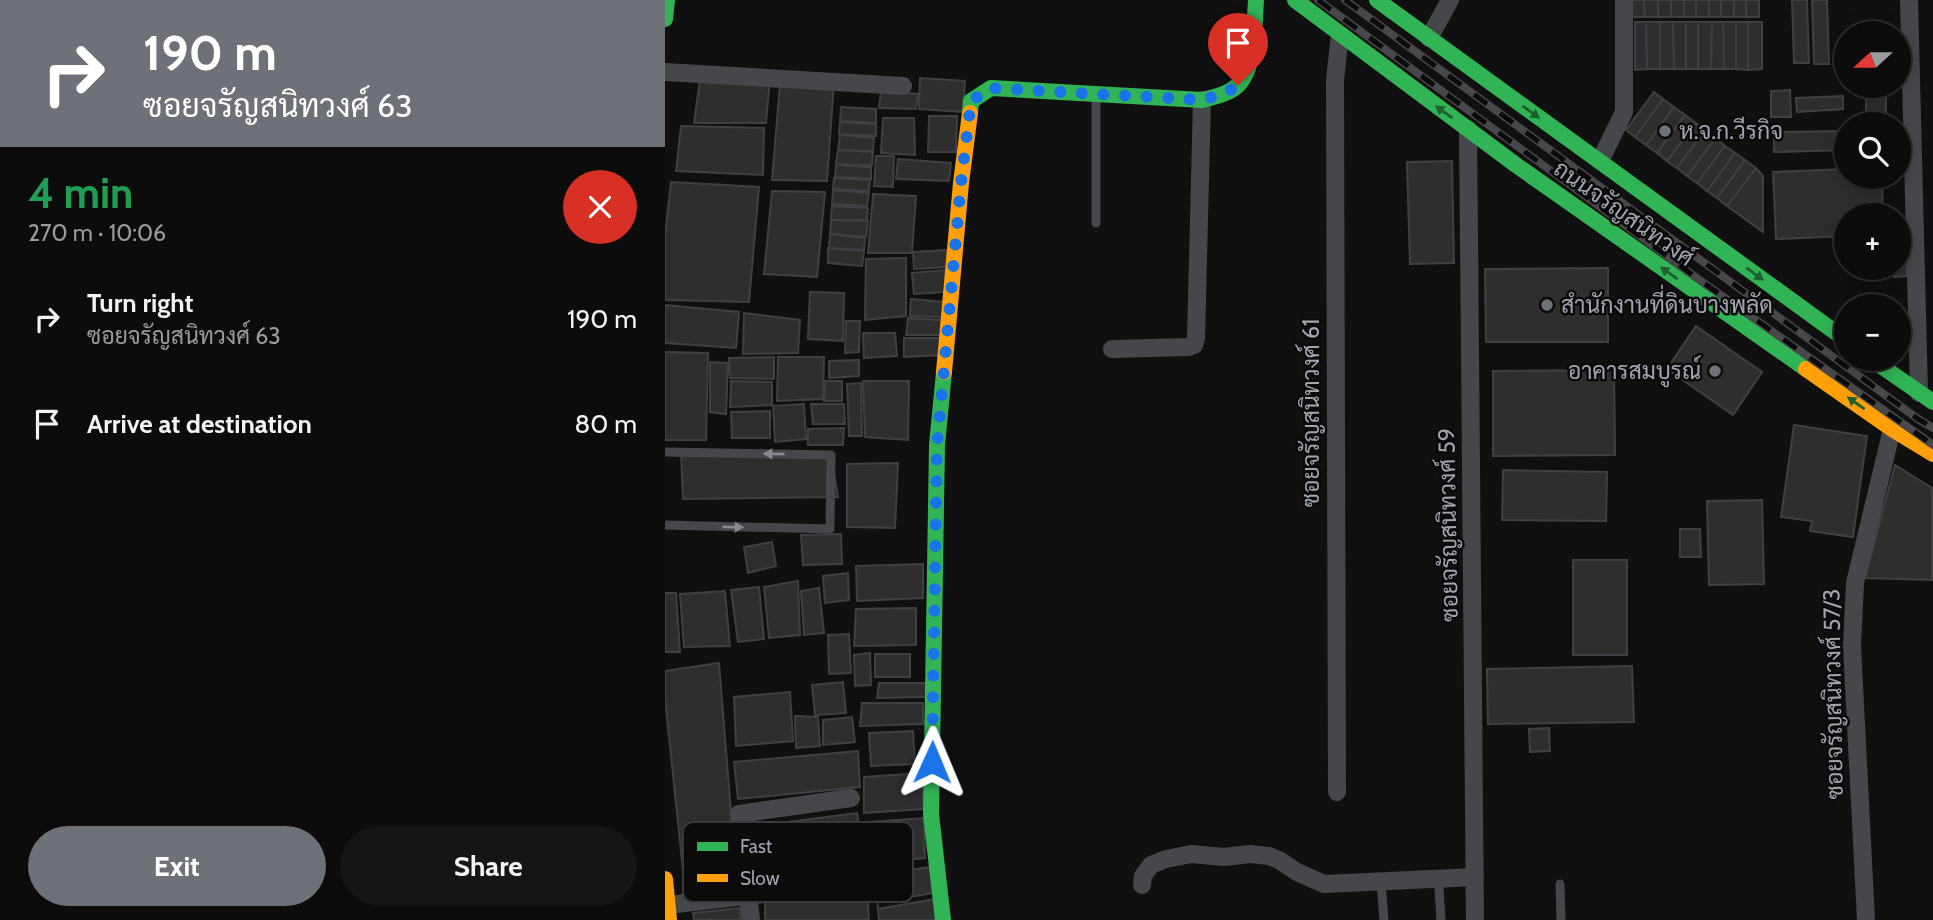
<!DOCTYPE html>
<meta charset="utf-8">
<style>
:root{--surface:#0c0c0d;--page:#151516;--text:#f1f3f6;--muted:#9a9b9d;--line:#2c2c2e;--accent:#6f7178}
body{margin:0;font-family:Cabin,Sarabun,sans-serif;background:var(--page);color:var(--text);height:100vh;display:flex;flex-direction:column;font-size:26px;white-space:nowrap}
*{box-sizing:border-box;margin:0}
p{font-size:23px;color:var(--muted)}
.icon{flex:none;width:38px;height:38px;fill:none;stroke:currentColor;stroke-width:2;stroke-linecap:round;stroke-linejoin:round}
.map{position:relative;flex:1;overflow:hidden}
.sheet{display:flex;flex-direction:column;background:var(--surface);width:665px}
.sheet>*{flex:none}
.guide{background:#6f7178;color:#fff;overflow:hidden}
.needle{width:46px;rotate:249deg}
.buttons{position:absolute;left:1169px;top:21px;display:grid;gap:14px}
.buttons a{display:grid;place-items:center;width:77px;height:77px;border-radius:50%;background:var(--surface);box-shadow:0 4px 18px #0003,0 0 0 2px var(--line);font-size:35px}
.pin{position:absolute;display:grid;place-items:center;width:60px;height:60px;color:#fff;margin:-72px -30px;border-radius:50% 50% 50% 0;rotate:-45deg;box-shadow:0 0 7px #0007}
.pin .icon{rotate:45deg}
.me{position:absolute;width:77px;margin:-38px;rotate:1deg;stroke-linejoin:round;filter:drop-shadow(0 0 5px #0008)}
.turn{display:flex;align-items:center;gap:24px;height:147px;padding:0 28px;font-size:32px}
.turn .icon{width:91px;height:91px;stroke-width:2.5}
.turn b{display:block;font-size:49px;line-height:60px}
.round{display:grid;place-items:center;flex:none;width:74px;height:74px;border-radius:37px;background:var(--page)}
.summary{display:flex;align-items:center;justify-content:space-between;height:119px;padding:0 28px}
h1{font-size:42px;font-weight:800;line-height:52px;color:#1e9e55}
.primary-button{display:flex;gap:14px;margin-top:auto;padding:14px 28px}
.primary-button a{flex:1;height:80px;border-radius:42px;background:var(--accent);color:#fff;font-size:28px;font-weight:800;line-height:80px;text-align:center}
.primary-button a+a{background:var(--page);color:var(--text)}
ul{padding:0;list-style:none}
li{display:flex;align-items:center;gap:21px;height:105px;padding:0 28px}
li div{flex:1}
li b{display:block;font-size:26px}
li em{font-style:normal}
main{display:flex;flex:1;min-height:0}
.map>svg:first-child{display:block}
.building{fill:#2e2e2f;stroke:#404044;stroke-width:2}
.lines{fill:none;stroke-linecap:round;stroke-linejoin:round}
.lane{stroke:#46474a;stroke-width:9}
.street{stroke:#46474a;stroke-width:18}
.fast{stroke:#30b455;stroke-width:16}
.slow{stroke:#ff9f0a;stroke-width:16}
.rail-casing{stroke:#48484b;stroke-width:8}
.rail{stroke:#0b0b0c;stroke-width:5;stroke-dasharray:16;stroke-linecap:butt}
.oneway{fill:#1e6030}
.oneway2{fill:#868991}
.route{stroke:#1a73e8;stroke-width:12;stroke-dasharray:0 21.6}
.poi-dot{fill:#6f7178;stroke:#0b0b0c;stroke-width:2.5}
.labels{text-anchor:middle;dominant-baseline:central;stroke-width:5;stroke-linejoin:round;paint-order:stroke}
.poi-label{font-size:23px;fill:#a2a5b0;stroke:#0b0b0c;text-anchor:start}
.street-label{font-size:23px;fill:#a2a5b0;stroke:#0b0b0c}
.key{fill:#0b0b0c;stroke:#38393d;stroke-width:2}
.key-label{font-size:19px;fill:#a2a5b0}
</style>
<main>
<section class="sheet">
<div class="guide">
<div class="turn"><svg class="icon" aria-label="right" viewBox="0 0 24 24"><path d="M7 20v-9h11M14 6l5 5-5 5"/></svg><div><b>190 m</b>ซอยจรัญสนิทวงศ์ 63</div></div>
</div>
<div class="summary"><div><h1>4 min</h1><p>270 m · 10:06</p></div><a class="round" style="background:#d93025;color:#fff"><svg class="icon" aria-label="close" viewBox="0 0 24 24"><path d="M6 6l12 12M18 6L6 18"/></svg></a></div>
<ul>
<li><svg class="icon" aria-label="right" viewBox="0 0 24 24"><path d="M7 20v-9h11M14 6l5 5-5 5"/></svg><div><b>Turn right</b><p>ซอยจรัญสนิทวงศ์ 63</p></div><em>190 m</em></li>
<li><svg class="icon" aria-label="arrive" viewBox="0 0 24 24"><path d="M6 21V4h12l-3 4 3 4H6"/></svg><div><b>Arrive at destination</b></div><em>80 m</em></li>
</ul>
<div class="primary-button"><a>Exit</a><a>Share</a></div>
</section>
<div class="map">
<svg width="1268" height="920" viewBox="0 0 1268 920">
<rect width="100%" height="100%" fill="#101011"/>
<!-- building -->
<path class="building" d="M967 0H979L980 17H967Z
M979 0H993V17H980Z
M993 0H1006V17H993Z
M1006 0H1019V17H1006Z
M1019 0H1031V17H1019Z
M1031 0H1044V17H1031Z
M1044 0H1056V17H1044Z
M1056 0H1069V17H1056Z
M1069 0H1081V17H1069Z
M1081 0H1094V17H1081Z
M1127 0H1142L1144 63H1129Z
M1147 0H1162L1164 64H1149Z
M970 22H981L982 69 970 70Z
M981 22H995V69H982Z
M995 22H1008L1009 69H995Z
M1008 22H1021V69H1009Z
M1021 22H1033V69H1021Z
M1033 22H1047L1046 69H1033Z
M1047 22H1058L1059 69H1046Z
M1058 22H1071V69H1059Z
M1071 22H1083V70L1071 69Z
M1083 22H1097V69L1083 70Z
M105 78 101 123H29L35 80Z
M255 78 300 81 298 112 254 109Z
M169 82 162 181 107 180 115 84Z
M1201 86H1221V124H1201Z
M1125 90 1126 117H1106V91Z
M216 91 253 94 251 109 214 108Z
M989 92 998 99 970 137 961 130Z
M1178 96V109L1132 112 1131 98Z
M998 99 1009 107 981 145 970 137Z
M176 107 211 109V123L175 121Z
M1009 107 1020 115 992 153 981 145Z
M1020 115 1031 123 1002 161 992 153Z
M264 116H292L291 152H263Z
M218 118H249L250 155 216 153Z
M175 122 211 124V136L174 134Z
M1031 123 1040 130 1012 168 1002 161Z
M16 126 99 128 98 175 11 171Z
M1040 130 1051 138 1022 176 1012 168Z
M1181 131V150L1109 152V132Z
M175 135 209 138 208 151 173 150Z
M1051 138 1060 146 1032 183 1022 176Z
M1060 146 1070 153 1042 191 1032 183Z
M173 150 208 152 207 165 171 164Z
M1070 153 1080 160 1052 198 1042 191Z
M211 156H229L228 187 209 186Z
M233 159 286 163 284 181 231 179Z
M1080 160 1091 168 1062 206 1052 198Z
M787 161 789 263 745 264 742 162Z
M171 165 206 167V179L170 177Z
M1091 168 1098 176V232L1062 206Z
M1181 169V177H1217L1218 215H1181V236L1111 239 1108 172Z
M169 178 205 180 204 191 168 189Z
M6 182 94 187 84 302 0 300V236Z
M168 190 204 193 202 206 167 204Z
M107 191 160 192 152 277 99 274Z
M208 194 251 196 247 253H203Z
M167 206 203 208 202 220H166Z
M166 220 203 221 201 237 165 234Z
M165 234 200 238 199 250 164 248Z
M163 248 199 251 197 266 163 263Z
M282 250V267L249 269 248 252Z
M1234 257H1241L1242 276 1229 277 1228 268H1234Z
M241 258V316L200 320 201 259Z
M943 268V342H821L820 269Z
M281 270 280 292 249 294 247 273Z
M145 292 179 293 178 341 143 339Z
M246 299 279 302 278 317 245 316Z
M0 305 74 312 71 348 0 343Z
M79 313 135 320 133 353 78 354Z
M243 318 278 320 279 335H241Z
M181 321H195L194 352 180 353Z
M1031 326 1097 372 1068 415 1002 369Z
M198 333H230L232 356 199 358Z
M239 338H279L278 355 239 357Z
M0 352 43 353 41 440H0Z
M109 357V379L65 378 64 358Z
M113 357H159L158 399 112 401Z
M194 360V376L164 378V361Z
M45 362 63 363 61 414 45 412Z
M949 370 950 455 828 456V371Z
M66 381 107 382V405L65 407Z
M160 381H177V401H159Z
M198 381H244L243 440 200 437Z
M196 383 197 436H184L182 384Z
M139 404 141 439 110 442 108 406Z
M146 404H179L180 424H148Z
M105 411V438H67L66 412Z
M1129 425 1202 436 1188 537 1145 531 1147 521 1116 517Z
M179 428 178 445H143V429Z
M16 452 166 455 173 497 18 499Z
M233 463 230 528 182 527V464Z
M1230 465 1267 488V580L1200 578Z
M838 470 942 472 941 521 837 520Z
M1097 500 1099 584 1044 585 1042 501Z
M1015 529H1035L1036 557H1015Z
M176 534 177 564 138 565 136 535Z
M107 542 111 566 83 573 79 547Z
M908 560H962V655H908Z
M258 564V598L192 601 191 566Z
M183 573 184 600 160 603 158 576Z
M133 581 135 635 104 638 99 587Z
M94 587 99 639 73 642 66 590Z
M154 588 159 633 139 635 136 591Z
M60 591 65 646 19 647 15 594Z
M0 593H11L15 652H0Z
M251 608V645L189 646 191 609Z
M184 634 186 673 164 674 163 635Z
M205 653 206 685 190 686 189 655Z
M210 654H245V677H210Z
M54 663 71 874 19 880 0 698V671Z
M967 666 969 722 823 724 822 669Z
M178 682 181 713 150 715 147 685Z
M214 683H262V697L212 698Z
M125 692 128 741 71 746 69 697Z
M197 703H258V724L195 726Z
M130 716 153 717 155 746 131 748Z
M187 717 190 742 158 745V720Z
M884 728 885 751 865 752 864 729Z
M248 731 250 764 206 766 204 733Z
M193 751 195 787 73 799 69 762Z
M257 773 259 809 199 813V777Z
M192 813 200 861 97 877 91 826Z
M259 818 260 858 206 863 204 822Z
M266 867 269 893 213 902 209 875Z
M202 887 204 920H100V897Z
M211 888 213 909 270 899 272 920H214Z
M75 908 76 920H29L28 913Z"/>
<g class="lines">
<!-- lane -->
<path class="lane" d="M431 223V96
M0 452 166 455 165 529 0 525
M716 881 719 920
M895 884 896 920
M774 888 776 920"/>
<!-- street -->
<path class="street" d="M1244 0 1254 393
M764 38 785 0
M0 72 238 86
M803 129 810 920
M935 161 959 112V0
M447 349 524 347 529 345 531 338 537 100
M672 792 670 80 675 35
M477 885 478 876 486 865 501 859 526 854 559 857 585 854 604 856 614 860 632 872 659 884 810 877
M3 905 195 883
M86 920 74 814 186 798
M1201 920 1187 646 1190 583 1227 429"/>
<!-- fast -->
<path class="fast" d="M630 0 851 165 1141 369
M712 0 1181 340
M0 19 2 0
M305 113 306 101 326 88 537 100C549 97 564 94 573 85 591 67 589 25 591 0
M1206 359 1268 402
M278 920 266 814 272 445 279 372"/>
<!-- slow -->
<path class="slow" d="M1141 369 1227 429 1268 454
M279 372 296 183 305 113
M0 879 4 920"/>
<defs>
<path id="rail" d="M653 0 1036 281 1268 445
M680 0 1253 419 1268 428"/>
</defs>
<!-- rail casing -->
<use href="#rail" class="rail-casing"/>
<!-- rail -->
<use href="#rail" class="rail"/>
</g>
<!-- one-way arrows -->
<defs><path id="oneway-solid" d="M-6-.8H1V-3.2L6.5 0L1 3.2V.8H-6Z" transform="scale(1.75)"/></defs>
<g class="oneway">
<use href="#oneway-solid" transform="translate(779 112) rotate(-144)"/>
<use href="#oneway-solid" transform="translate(866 112) rotate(36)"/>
<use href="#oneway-solid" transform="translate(1004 273) rotate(-145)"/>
<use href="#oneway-solid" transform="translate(1090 274) rotate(36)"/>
<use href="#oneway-solid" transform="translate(1191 403) rotate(-145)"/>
</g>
<g class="oneway2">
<use href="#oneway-solid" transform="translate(109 454) rotate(-179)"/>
<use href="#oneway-solid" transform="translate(68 527) rotate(1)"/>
</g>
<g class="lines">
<!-- route -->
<path class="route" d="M267 762 272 446 296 183 306 101 326 88 537 100 561 93 573 85"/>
</g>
<!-- markers -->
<g class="poi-dot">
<circle cx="1000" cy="131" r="7"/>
<circle cx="882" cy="305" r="7"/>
<circle cx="1050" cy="371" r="7"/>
</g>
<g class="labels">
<!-- poi labels -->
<g class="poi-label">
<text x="1014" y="131">ห.จ.ก.วีรกิจ</text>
<text x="896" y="305">สำนักงานที่ดินบางพลัด</text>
<text x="1036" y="371" text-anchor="end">อาคารสมบูรณ์</text>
</g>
<!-- street labels -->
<g class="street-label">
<text transform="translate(959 213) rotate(35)">ถนนจรัญสนิทวงศ์</text>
<text transform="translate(646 413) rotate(-90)">ซอยจรัญสนิทวงศ์ 61</text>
<text transform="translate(783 525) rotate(-91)">ซอยจรัญสนิทวงศ์ 59</text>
<text transform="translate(1168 694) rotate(-91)">ซอยจรัญสนิทวงศ์ 57/3</text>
</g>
</g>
<!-- legend -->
<rect x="18" y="822" width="230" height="80" rx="10" class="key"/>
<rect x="32" y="842" width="31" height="9" fill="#30b455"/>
<rect x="32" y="874" width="31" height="8" fill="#ff9f0a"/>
<g class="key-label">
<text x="75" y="853">Fast</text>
<text x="75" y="885">Slow</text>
</g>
</svg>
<div class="buttons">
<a><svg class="needle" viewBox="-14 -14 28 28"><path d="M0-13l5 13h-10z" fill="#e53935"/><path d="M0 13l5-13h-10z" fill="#9a9b9d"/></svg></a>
<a><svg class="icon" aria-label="search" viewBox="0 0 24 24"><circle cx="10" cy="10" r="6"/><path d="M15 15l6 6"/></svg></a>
<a>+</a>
<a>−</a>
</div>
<div class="pin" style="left:573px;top:85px;background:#d93025"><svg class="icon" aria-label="arrive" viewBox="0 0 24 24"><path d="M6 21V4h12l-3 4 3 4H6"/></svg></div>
<svg class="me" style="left:267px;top:762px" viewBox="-20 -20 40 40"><path d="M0-17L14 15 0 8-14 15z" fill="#1a73e8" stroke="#fff" stroke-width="4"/></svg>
</div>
</main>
